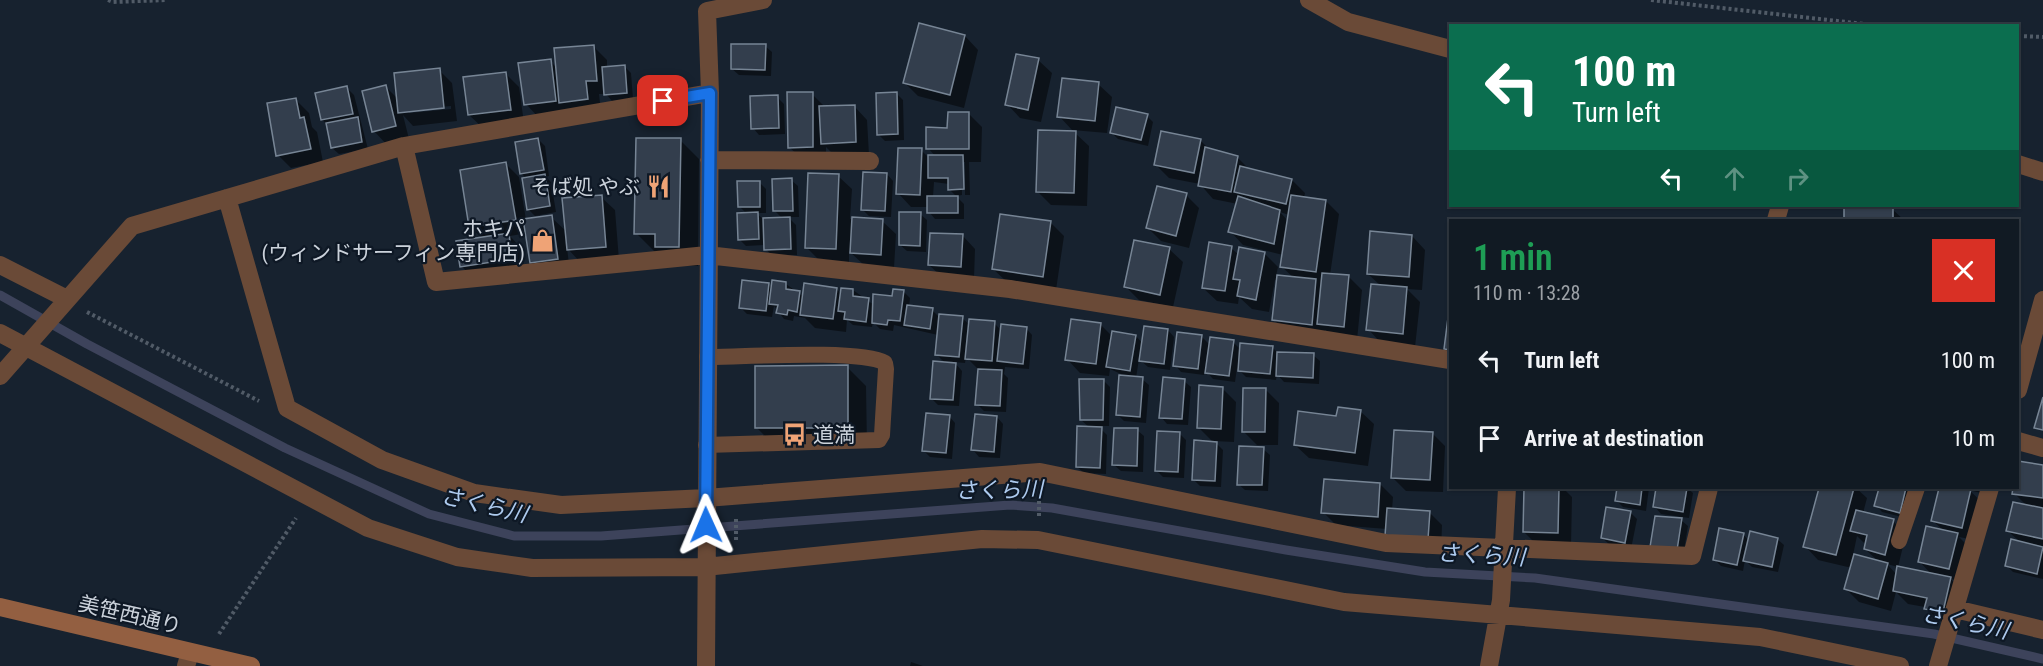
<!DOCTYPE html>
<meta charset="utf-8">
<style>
:root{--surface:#111a23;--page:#1a232b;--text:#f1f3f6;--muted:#9ca1a6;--line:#303841}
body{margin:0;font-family:"Roboto Condensed","Noto Sans JP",sans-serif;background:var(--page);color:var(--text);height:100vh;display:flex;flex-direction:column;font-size:22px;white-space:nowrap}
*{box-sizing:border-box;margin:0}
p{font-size:20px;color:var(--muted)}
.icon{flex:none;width:33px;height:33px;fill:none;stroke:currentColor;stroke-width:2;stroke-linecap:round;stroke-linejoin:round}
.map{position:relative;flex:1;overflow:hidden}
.sheet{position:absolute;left:1449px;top:219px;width:570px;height:270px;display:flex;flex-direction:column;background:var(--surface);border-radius:0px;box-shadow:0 2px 4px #0004,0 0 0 2px var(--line)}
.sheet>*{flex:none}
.banner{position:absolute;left:1449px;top:24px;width:570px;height:183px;border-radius:0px;box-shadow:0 2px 4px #0004,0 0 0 2px var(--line);background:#0b6e4f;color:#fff;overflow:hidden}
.pin{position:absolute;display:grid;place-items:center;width:51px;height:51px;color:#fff;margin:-26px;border-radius:12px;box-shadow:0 3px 9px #0006}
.me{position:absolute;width:66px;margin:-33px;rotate:359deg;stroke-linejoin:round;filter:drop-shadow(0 0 4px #0008)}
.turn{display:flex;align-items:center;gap:21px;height:126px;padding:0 24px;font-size:27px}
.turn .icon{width:78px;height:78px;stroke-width:2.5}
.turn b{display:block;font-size:42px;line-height:51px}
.lanes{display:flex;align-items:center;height:57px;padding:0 24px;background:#0003;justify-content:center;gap:30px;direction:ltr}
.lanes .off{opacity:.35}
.round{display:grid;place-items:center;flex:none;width:63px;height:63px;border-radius:0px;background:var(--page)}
.head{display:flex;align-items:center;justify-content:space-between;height:102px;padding:0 24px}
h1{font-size:36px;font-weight:600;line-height:45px;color:#1e9e55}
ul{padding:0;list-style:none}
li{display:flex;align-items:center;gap:18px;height:78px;padding:0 24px}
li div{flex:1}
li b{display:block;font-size:22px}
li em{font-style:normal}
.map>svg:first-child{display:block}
.shadow{fill:#0007;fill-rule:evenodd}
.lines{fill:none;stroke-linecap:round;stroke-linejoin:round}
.stream{stroke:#3d435b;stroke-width:9}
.building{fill:#333e4d;stroke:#778595;stroke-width:1.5}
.path{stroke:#515b67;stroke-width:4;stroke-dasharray:3 3;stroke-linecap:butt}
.lane{stroke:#6a4a37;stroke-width:16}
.street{stroke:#6a4a37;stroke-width:18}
.secondary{stroke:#935f41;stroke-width:18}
.route-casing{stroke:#114b97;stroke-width:15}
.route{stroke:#1a73e8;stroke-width:10}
.labels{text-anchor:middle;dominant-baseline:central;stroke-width:4.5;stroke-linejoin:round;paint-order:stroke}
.poi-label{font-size:21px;fill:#cbd2db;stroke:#0e1825;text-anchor:end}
.street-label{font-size:21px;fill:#cbd2db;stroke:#0e1825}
.water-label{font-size:22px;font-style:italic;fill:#adcaee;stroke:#0e1825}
</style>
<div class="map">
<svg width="2043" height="666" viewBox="0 0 2043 666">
<rect width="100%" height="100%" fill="#17222f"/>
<!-- shadow -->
<path class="shadow" d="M965 36 978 50 964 108 918 96 905 83Z
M593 46 607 60V68L624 66 631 73 633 99 612 101 606 94H599L601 112 539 118 526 104 550 61 557 68Z
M765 46 772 52 771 76 739 75 732 69Z
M1038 60 1052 73 1041 122 1020 118 1007 104Z
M439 70 452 83 457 121 413 126 403 115 409 139 387 145 374 131 385 86 398 99ZM451 106V109L409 113V110Z
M506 74 519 87 524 123 483 128 469 115Z
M1098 84 1112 97 1107 133 1072 130 1059 116Z
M347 88 354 95 368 149 339 154 332 148 328 125 322 120Z
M812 94 826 108 854 106 867 120 869 155 835 156 826 147V160H803L789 147Z
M897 94 903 100 904 140 885 141 878 134Z
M777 97 784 104 785 134 759 135 753 128Z
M296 100 309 113 312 127 317 132 323 162 291 168 278 155Z
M968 113 982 127 981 162H969L970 195H965V162H962V195L956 196 949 189V184L934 182 933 197H957L964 204V219H935L929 212V207H911L898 193 921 150 928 157H936L928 148Z
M1147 116 1153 122 1148 146 1118 139 1112 133Z
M1075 133 1089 146 1087 206 1051 205 1037 191Z
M538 139 545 146 549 176 546 177 551 182 556 212 535 216 528 209 526 178 521 173Z
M680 140 699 159 698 266 676 265 655 252 636 233Z
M1200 140 1210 150 1237 157 1250 170 1292 180 1305 193 1304 198 1326 201 1339 214 1330 275 1349 277 1362 290 1357 340 1332 337 1325 330V337L1287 333 1273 319 1278 280H1275L1269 312 1252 309 1239 297 1238 304 1217 301 1203 288 1231 248 1239 255 1264 253 1278 267 1276 276 1294 278 1282 267 1283 255 1243 245 1230 231 1238 204 1213 199 1200 184 1169 178 1156 165ZM1280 212 1289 215 1288 221Z
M506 164 519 177 526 220 551 217 567 232 601 197 615 210 619 260 581 263 567 248 570 272 544 276 531 262 527 233 510 236 521 248 525 272 475 279 461 266 482 238 470 227Z
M887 174 893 181 891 217 869 216 862 209Z
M838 176 852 189 850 219 882 221 896 234 894 268 865 266 849 251V262L820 261 807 248Z
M791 180 798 186 799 217H788L796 225 797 255 772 256 766 249 765 245 746 246 739 239 747 214 740 207 759 182 766 189V213H756L763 219H783L774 210Z
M1186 195 1199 208 1189 248 1161 241 1148 228Z
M1846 209H1892L1904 220H1846Z
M920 214 927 220 926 252 907 251 900 245Z
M1051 223 1064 236 1056 290 1007 282 993 269Z
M962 235 975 249 974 279 943 278 929 265Z
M1412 236 1425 250 1422 290 1407 289 1420 302 1415 347 1381 343 1368 329 1381 286 1368 274Z
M1169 249 1183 262 1173 307 1139 300 1126 287Z
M768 284 772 288 786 284 804 297 837 289 842 295 853 290 874 305 903 291 910 298 909 307 932 310 940 318H962L970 325 994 323 1001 330 1026 328 1032 335 1029 369 1005 367 1004 374 1008 378 1006 412 984 411 977 404 979 370 966 357 965 363 954 362 962 371 959 406 938 405 931 398 945 363 937 355 938 335 894 325 893 331 880 329 873 322 872 327 853 325 847 320 846 332 815 328 805 318 794 316 793 321 784 319 774 306 772 317 747 314 741 308Z
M1450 312V354L1445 349Z
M1100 324 1113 337 1136 336 1143 344 1168 330 1174 337 1170 370 1148 367 1139 359 1136 378 1142 379 1149 385 1146 423 1124 421 1118 415 1121 374 1110 369 1109 376 1080 373 1067 359Z
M1201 336 1210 345 1233 342 1241 350 1272 347 1278 353 1313 355 1320 361 1319 384 1284 382 1277 374 1276 380 1246 377 1237 368 1235 382 1213 379 1205 370 1204 375 1181 372 1175 365Z
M847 367 866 386 867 447H776L757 428Z
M1103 380 1110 387 1109 426H1098L1107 435 1106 474 1084 473 1077 467 1090 428 1081 420Z
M1184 381 1191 387 1188 425 1167 424 1161 417Z
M1222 388 1236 402 1234 442 1214 441 1223 450 1221 487 1200 486 1193 479 1214 443 1198 427Z
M1266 390 1279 403 1278 445H1257L1243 431Z
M1360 411 1374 424 1368 466 1309 458 1295 445Z
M949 416 955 423 952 459 930 457 924 451Z
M997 417 1003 424 1000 458 979 457 973 450Z
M1137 430 1144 436 1143 472 1121 471 1114 465Z
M1179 433 1186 440 1184 478 1163 477 1156 470Z
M1432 433 1445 446 1443 492 1406 491 1393 478Z
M1263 449 1270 455 1268 491 1245 490 1238 484Z
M2018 463 2043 467V579L2013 572 2006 565 2021 543 2008 531 2027 506 2014 493 2015 488H2018Z
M1380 484 1393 497 1392 510 1429 512 1442 525 1441 552 1387 529 1336 525 1323 512Z
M1525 488H1563L1572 497 1571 546 1537 545 1524 532Z
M1619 488H1649L1646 511 1623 507 1617 501Z
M1658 488H1687L1693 493 1689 518 1661 514 1655 507Z
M1820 488H1856L1867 498 1863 513 1893 521 1906 534 1898 567 1887 564 1897 575H1932L1920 562 1944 531 1933 521 1940 488H1991L1989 495 1969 490 1984 504 1975 540 1959 537 1970 548 1962 582 1951 579 1963 592 1956 625 1939 621 1925 607 1908 604 1896 592 1891 611 1859 602 1846 589 1852 568 1818 560 1805 546ZM1857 536 1865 544V549L1879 562 1853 555Z
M1880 488H1914L1906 518 1882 512 1876 505Z
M1630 512 1637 519 1631 549 1609 544 1602 538Z
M1681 520 1688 526 1683 556 1658 554Z
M1743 534 1749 541 1777 539 1784 545 1778 572 1752 567 1745 560 1743 571 1721 566 1714 559Z
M911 662 923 666H910Z"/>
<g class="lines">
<!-- stream -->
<path class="stream" d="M0 295 87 344 285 448 429 514 514 536H601L1010 505 1052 508 1286 550 1425 572 1535 578 1934 634 2043 659"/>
</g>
<!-- building -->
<path class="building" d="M919 23 965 35 950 95 903 83Z
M731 44H766L765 70 731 69Z
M594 45 597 81H586L588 99 559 103 554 48Z
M1016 54 1039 58 1028 110 1005 105Z
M551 59 556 101 524 105 518 63Z
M625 65 627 93 604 95 602 67Z
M440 68 444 108 398 113 394 73Z
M506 72 511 110 468 115 463 77Z
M1062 78 1099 82 1095 121 1057 117Z
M386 85 396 126 372 132 362 91Z
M347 86 353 114 321 120 315 93Z
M787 92H813V147L788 148Z
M897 92 898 134 877 135 876 93Z
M778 95 779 128 751 129 750 96Z
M296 98 300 118 304 117 311 149 276 156 267 103Z
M855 105 856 142 821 144 819 106Z
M1116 107 1148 114 1141 140 1110 133Z
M948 112H969V149H926V127L947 128Z
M358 117 362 142 331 148 326 123Z
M1038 130 1076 131 1074 193 1036 192Z
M1161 131 1201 139 1194 173 1154 165Z
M538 138 544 170 520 174 515 142Z
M636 138H681L679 247H655V234H634Z
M1205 147 1238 156 1231 192 1198 186Z
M898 148H922L920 195 896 194Z
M928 155H963L964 189 948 190V178H928Z
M506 162 516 220 469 227 460 170Z
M1240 166 1292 179 1286 204 1234 192Z
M863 172 887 173 885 211 861 210Z
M808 173 839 174 836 249 805 248Z
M545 174 550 206 527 210 522 178Z
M792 178 793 211H773L772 179Z
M737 181H760V207H738Z
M1157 186 1187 193 1176 236 1146 228Z
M602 195 606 247 567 250 562 198Z
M1291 195 1326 200 1316 272 1280 267Z
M927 196H958V213H927Z
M1238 196 1280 210 1274 244 1228 232Z
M1893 207V220H1844V208Z
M758 212 759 239 738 240 737 213Z
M899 212H921L920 246 899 245Z
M1000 214 1051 221 1043 277 992 269Z
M552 215 558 259 530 263 523 219Z
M790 217 791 249 764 250 763 218Z
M852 217 883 219 881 255 850 253Z
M1370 231 1412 235 1409 277 1367 274Z
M509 233 512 259 460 267 456 241Z
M930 233 963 234 961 267 928 265Z
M1134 240 1170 247 1160 295 1124 287Z
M1209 242 1232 246 1225 291 1202 288Z
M1239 247 1265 252 1256 300 1237 296 1240 280 1233 279Z
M1322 273 1349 275 1344 327 1317 324Z
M1277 275 1316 279 1312 325 1272 320Z
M742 280 769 283 766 311 739 308Z
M772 280 786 282V289L800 291 797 312 788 310 787 315 776 313 778 305 769 304Z
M804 283 837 288 833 319 800 315Z
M1371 284 1407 287 1403 334 1366 330Z
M841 288 853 289V296L869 298 866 322 844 319 845 312 838 311Z
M893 289 904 290 900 321 888 320 887 325 872 323 873 294 892 296Z
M1450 302V350L1444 349Z
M907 305 933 308 930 329 904 325Z
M939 314 963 316 959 357 935 355Z
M969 319 995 321 992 361 965 359Z
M1071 319 1101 323 1096 364 1065 360Z
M1001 324 1027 327 1023 364 997 361Z
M1144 326 1168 329 1164 364 1139 361Z
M1112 331 1136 335 1130 371 1106 367Z
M1177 332 1202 335 1198 369 1173 366Z
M1210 337 1234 340 1229 376 1205 373Z
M1240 343 1273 346 1270 374 1238 371Z
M1277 352 1314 353 1313 378 1276 376Z
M933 361 956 363 953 400 930 399Z
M848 365V428H755V366Z
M978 369 1002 370 1000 406 975 405Z
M1119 375 1143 377 1140 417 1116 415Z
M1163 377 1185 379 1182 419 1159 418Z
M1079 379H1104L1103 420H1080Z
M1199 385 1223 387 1221 429 1197 428Z
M1243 388H1266L1265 432H1242Z
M2043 397V430L2034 428Z
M1338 407 1361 410 1355 453 1294 445 1298 411 1336 416Z
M926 413 950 415 946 453 922 451Z
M975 414 997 416 994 452 971 450Z
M1077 426 1102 427 1100 468 1076 467Z
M1114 428H1138L1137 466 1112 465Z
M1394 430 1433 432 1430 480 1391 478Z
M1157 431 1180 432 1178 472 1155 471Z
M1194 440 1217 442 1215 481 1192 480Z
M1239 446 1264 447 1262 485H1237Z
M2018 461 2043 465V498L2012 494 2013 488H2018Z
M1324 479 1380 483 1378 517 1321 513Z
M1524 488H1559L1558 533 1523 532Z
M1617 488H1642L1640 505 1615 501Z
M1656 488H1687L1683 512 1653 507Z
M1819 488H1854L1836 555 1803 547Z
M1879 488H1906L1900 513 1874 506Z
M1939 488 1971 489 1962 528 1931 521Z
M2013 502 2043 508V539L2006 531Z
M1606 507 1631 511 1625 543 1601 538Z
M1387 508 1430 511 1428 539 1385 536Z
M1856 510 1894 519 1885 555 1864 549 1867 535 1850 531Z
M1655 516 1682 518 1677 550 1650 547Z
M1926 526 1958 533 1949 569 1918 562Z
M1719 528 1744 533 1737 565 1713 560Z
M1750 531 1778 538 1772 567 1743 561Z
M2011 539 2043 547 2037 574 2005 566Z
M1854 554 1888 563 1878 599 1844 589Z
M1897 566 1951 577 1943 612 1924 609 1927 598 1893 591Z"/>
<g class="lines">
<!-- path -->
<path class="path" d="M108 0 113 2 167 0
M1651 0 1882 26
M2018 36 2043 37
M87 312 259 401
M1039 516V496
M736 519V542
M219 634 296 518"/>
<!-- lane -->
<path class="lane" d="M706 445 879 440 882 435 886 369 885 363C861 349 741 357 707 357
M1899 541 1917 488"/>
<!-- street -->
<path class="street" d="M1309 0 1348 22 1450 49
M404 146 436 282 707 255 1010 289 1450 360
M709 160 870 161
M2018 164 2043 172
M227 198 287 408 382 460 474 493 561 505 706 498 1040 472 1386 543 1692 556 1709 488
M1776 220 1780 206
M0 265 67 299
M0 333 368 528 457 557 532 568 705 567 982 539 1038 540 1344 602 1760 637 1900 666
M0 376 132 226 404 146 710 93
M2018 390 2043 300
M2018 441 2043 448
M1955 609 2043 630
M186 666 190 653
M706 666 710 93 707 11 763 0
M1489 666 1501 600 1507 488
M1938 666 1990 488"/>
<!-- secondary -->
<path class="secondary" d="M0 607 251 666"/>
</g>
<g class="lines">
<defs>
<path id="route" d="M663 101 710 93 706 525"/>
</defs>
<!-- route casing -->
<use href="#route" class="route-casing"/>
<!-- route -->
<use href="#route" class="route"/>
</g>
<!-- icons -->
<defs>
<symbol id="restaurant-bare" viewBox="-9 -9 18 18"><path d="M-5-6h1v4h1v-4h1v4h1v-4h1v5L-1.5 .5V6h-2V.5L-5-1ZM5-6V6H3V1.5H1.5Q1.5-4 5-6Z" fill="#efa376" stroke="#0e1825" stroke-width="2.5" paint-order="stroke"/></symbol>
<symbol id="shop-bare" viewBox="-9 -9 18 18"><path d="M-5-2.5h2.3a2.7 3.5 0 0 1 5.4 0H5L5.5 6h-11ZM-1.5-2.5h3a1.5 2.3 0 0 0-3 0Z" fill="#efa376" stroke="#0e1825" stroke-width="2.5" paint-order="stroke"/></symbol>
<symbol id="bus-bare" viewBox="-9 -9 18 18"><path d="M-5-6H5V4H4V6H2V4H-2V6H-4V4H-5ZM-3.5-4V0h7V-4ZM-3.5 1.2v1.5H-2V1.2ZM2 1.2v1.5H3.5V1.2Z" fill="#efa376" stroke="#0e1825" stroke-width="2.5" paint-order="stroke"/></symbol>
</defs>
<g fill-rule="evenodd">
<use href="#restaurant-bare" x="642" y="170" width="33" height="33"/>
<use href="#shop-bare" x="526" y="224" width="33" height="33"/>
<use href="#bus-bare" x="778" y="418" width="33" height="33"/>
</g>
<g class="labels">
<!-- poi labels -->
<g class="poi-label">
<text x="640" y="187">そば処 やぶ</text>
<text x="525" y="229">ホキパ<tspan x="525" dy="24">(ウィンドサーフィン専門店)</tspan></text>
<text x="813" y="435" text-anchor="start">道満</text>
</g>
<!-- street labels -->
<g class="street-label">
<text transform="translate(130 615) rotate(13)">美笹西通り</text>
</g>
<!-- water labels -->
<g class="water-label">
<text transform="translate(999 490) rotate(-1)">さくら川</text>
<text transform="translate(484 505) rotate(13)">さくら川</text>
<text transform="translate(1481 555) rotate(3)">さくら川</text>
<text transform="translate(1965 622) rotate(12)">さくら川</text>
</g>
</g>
</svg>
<div class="pin" style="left:663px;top:101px;background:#d93025"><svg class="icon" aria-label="arrive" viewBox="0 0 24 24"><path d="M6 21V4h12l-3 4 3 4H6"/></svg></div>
<svg class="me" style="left:706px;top:525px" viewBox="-20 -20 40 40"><path d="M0-17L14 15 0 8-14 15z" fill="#1a73e8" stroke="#fff" stroke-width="4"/></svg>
<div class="banner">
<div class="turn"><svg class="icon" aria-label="left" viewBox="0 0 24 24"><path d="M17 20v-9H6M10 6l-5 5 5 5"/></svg><div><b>100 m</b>Turn left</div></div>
<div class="lanes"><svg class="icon" aria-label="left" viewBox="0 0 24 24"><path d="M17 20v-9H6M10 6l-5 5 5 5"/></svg><svg class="icon off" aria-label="ahead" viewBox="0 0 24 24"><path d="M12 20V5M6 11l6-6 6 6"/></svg><svg class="icon off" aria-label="right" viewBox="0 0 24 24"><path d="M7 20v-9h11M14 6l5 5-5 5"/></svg></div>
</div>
<section class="sheet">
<div class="head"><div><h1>1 min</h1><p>110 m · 13:28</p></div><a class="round" style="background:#d93025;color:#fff"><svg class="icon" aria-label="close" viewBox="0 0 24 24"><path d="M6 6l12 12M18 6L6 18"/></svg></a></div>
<ul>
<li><svg class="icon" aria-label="left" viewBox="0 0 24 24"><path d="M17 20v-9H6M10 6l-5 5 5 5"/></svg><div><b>Turn left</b></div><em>100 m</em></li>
<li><svg class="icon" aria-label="arrive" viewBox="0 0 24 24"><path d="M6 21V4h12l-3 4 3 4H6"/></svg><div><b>Arrive at destination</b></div><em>10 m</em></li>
</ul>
</section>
</div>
